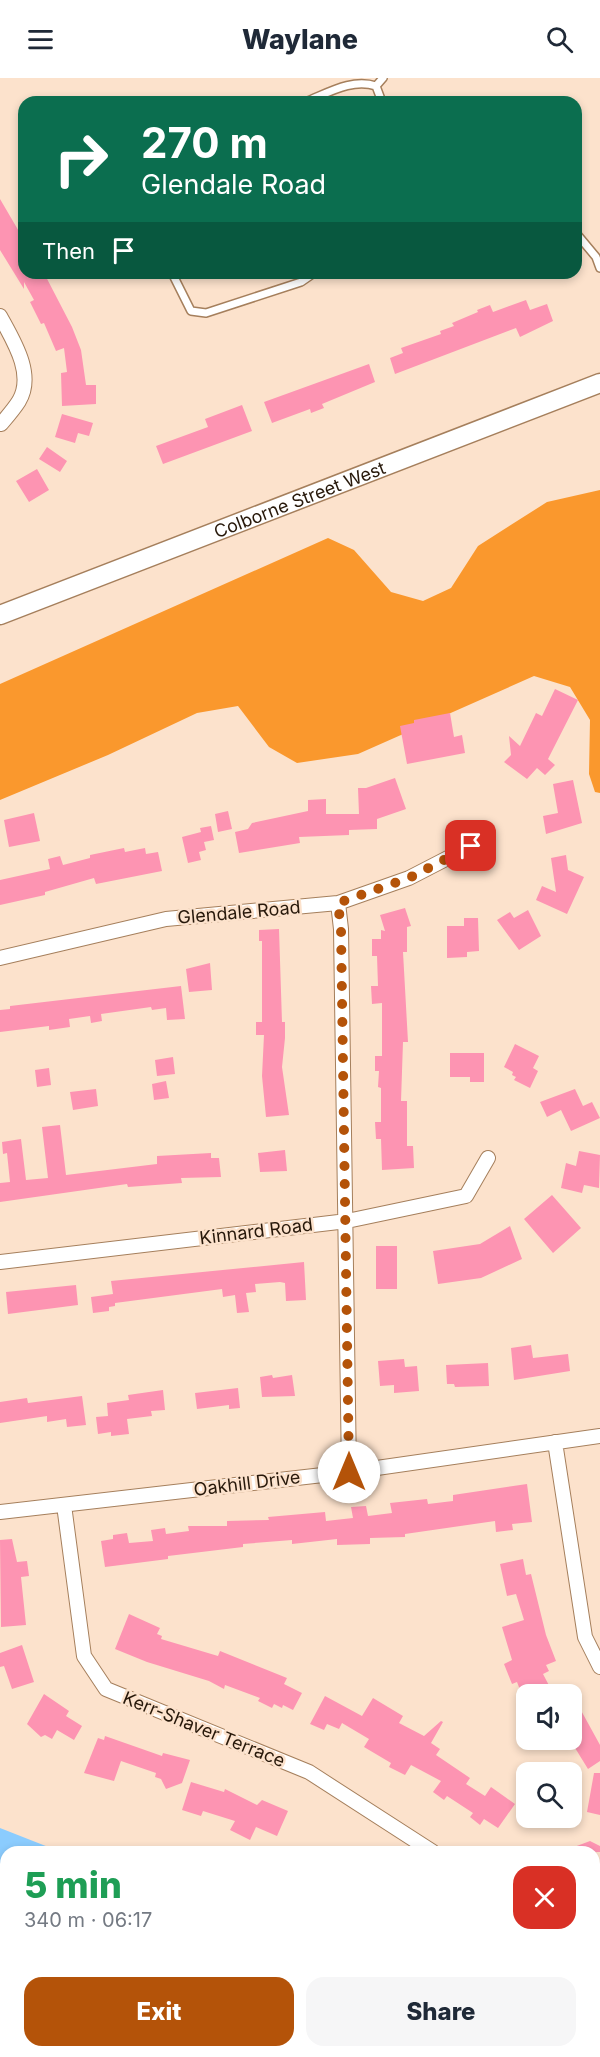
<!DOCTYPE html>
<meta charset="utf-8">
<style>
:root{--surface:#fff;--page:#f6f6f7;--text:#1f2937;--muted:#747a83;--accent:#b45309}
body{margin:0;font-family:Inter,sans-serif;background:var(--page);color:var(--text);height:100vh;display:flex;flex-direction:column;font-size:22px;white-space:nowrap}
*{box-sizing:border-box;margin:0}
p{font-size:20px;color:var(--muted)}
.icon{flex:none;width:33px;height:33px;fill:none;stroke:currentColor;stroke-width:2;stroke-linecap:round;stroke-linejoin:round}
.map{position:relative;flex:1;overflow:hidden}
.drawer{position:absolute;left:0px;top:1768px;width:600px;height:212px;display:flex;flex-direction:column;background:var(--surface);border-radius:18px 18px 0 0;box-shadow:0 3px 9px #0003}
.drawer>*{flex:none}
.banner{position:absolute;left:18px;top:18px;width:564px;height:183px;border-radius:18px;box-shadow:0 3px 9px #0003;background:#0b6e4f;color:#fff;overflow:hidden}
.controls{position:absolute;left:516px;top:1606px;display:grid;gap:12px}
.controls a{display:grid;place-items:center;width:66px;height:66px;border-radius:12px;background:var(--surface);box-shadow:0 3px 9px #0003;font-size:30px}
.pin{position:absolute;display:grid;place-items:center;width:51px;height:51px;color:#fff;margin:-26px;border-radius:12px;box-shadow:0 3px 9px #0006}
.me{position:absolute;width:66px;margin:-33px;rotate:0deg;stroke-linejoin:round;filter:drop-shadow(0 0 4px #0008)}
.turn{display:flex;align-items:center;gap:21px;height:126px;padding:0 24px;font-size:27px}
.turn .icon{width:78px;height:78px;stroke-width:2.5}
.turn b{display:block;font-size:42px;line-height:51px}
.then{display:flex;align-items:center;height:57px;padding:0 24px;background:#0003;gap:12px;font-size:22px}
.round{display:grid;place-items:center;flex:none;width:63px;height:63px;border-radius:18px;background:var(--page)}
.overview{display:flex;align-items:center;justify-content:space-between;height:102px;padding:0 24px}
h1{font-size:36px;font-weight:800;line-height:45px;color:#1e9e55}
.cta{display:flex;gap:12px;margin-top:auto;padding:12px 24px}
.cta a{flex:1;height:69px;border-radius:18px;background:var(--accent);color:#fff;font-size:24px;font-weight:800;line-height:69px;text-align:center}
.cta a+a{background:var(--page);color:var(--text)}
header{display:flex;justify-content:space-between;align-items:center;height:78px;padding:0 24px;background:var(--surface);font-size:27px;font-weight:800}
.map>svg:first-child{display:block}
.forest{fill:#fa982d}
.water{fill:#8bccfe}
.building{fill:#fd94b2}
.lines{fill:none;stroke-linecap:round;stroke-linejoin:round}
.service-casing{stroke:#a57f5c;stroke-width:10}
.minor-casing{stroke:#a57f5c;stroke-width:16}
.secondary-casing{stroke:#a57f5c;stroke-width:21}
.service{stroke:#fff;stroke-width:7}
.minor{stroke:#fff;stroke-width:14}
.secondary{stroke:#fff;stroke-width:18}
.route{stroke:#b45309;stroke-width:10;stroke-dasharray:0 18}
.labels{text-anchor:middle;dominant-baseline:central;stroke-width:5;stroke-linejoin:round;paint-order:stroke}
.street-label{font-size:18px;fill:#27180a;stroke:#fce2cc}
</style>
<header><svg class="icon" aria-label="menu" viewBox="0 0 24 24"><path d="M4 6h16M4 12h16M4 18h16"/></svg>Waylane<svg class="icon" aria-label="search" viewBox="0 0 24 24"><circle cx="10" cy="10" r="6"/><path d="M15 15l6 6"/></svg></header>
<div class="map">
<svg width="600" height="1979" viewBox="0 0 600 1979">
<rect width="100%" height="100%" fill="#fce2cc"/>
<!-- forest -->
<path class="forest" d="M600 412V715L595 714 589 696 590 642 570 609 534 598 358 676 297 685 269 669 238 628 197 635 108 677 0 722V606L328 460 354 472 391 514 423 523 451 510 478 468 547 424Z
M0 1905 6 1908V1974H149L157 1979H0Z"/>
<!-- water -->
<path class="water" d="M0 1750 61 1774H6V1908L0 1905Z
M149 1974H441L448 1979H157Z"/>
<!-- building -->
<path class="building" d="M0 121 24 162V195H44L72 249 81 272 86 307H96V326L62 328 61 295 67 294 64 270 56 273 44 245 41 246 30 224 34 222 24 204V211L0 172Z
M526 222 530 232 547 226 553 243 520 259 516 250 395 296 390 280 403 275 401 270 441 256 440 253 454 248 452 245 478 234 477 232 490 227 493 234Z
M369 286 375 304 322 326 324 330 311 335 310 331 272 345 264 324Z
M242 327 252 353 163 386 156 368 208 349 205 341Z
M62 336 93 345 89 358 78 355 75 365 55 359Z
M47 369 67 383 60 394 39 381Z
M37 391 49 412 29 424 16 403Z
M555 611 578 622 548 681 555 687 545 697 537 690 527 701 504 684 511 677 509 658 520 668 536 635 542 638Z
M450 635 454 659 462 657 465 675 407 686 400 648 414 645V642Z
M395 700 406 731 377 741V751L349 752V757L299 759 300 765 239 775 235 754 248 751 252 745 308 733V722L326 721V736H359L358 710H366Z
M573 702 582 745 546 756 543 738 558 735 553 706Z
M228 733 232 751 218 754 215 736Z
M34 735 40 763 9 769 4 742Z
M211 748 214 762 204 764 206 772 199 774 201 782 188 785 182 759 201 754 200 750Z
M124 770 125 774 145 770 146 776 158 774 162 793 96 806 94 800 45 814V817L0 827V802L50 791 48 781 60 778 63 787 90 780V777Z
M566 777 568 792 584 799 567 836 536 822 542 808 556 814 551 780Z
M405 830 411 848 407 849V874H403L408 964H403L401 1023H407V1068H413L414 1090 382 1092 381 1061H376L375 1044H381V1010L378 1009 379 993H375V978H382V925L372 926 371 908H378L377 878H372V861H381V852L385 853 380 837Z
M528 832 541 858 519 872 497 842 510 834 514 840Z
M464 840H478L479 873 467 874V879L447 880V848H464Z
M279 851 282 944H285V960L282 989 289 1037 266 1039 262 998 264 957H256V944H262V863H259V852Z
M210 885 212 912 189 914 186 891Z
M181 908 185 941 167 942 166 930 152 932 151 929 101 936 102 943 91 945 90 938 69 941 70 949 49 952V948L0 954V932L10 931V928Z
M515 966 539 978 533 990 538 993 530 1010 514 1002 516 999 512 997 513 994 504 989Z
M450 975H484V1004H470V999H450Z
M173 979 175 996 157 998 155 982Z
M49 990 51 1007 37 1009 35 992Z
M166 1003 169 1020 154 1022 152 1006Z
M96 1011 98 1028 73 1032 70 1014Z
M575 1011 583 1028 592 1024 600 1040 571 1053 561 1032 547 1039 540 1024Z
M60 1047 66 1097 157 1086V1078L211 1075V1080H219L221 1099 181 1100 182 1105 128 1109 127 1106 0 1124V1105L10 1104 7 1075 3 1076 2 1064 21 1061 26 1102 48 1100 42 1049Z
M285 1072 287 1093 260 1094 258 1075Z
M579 1073 600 1077 599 1110 584 1107 582 1115 561 1110 566 1085 576 1088Z
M552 1117 581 1150 553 1175 524 1141Z
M510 1148 522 1181 481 1200 438 1206 433 1173 480 1166Z
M376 1168H397V1211H376Z
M304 1184 306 1222 286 1223 285 1205 280 1204 255 1206 256 1214 246 1215 249 1234 237 1235 235 1217 223 1219 222 1211 115 1225V1228L109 1229V1233L93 1235 91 1219 113 1216 111 1203Z
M76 1207 78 1227 8 1236 6 1214Z
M531 1267 533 1280 568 1276 570 1293 514 1302 511 1270Z
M404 1281 405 1289 417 1288 419 1313 394 1315V1307L380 1308 378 1283Z
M488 1285 489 1308 455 1309 454 1306H447L446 1287Z
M272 1297 273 1300 292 1297 295 1318 262 1319 260 1299Z
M238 1310 240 1330 229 1331V1327L197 1331 195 1315Z
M163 1312 165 1332 151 1333 152 1338 127 1341 129 1356 111 1358V1354L98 1356 96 1339 108 1338 107 1325 129 1322 128 1317Z
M82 1318 86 1347 67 1349 66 1341 47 1344V1338L0 1345V1324L27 1320 28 1325Z
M527 1406 532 1444 512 1446 513 1452 496 1454 495 1443 405 1456V1459L370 1460V1466L337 1467V1461L292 1466V1462L243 1466V1469L168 1478V1481L105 1489 101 1463 113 1461V1457L127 1455 129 1465 153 1463 151 1452 165 1450 166 1456 189 1453 188 1448H227V1443L269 1442 268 1439 325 1434 326 1443 353 1440 351 1429 366 1428 368 1438 392 1435 390 1425 427 1421 428 1426 453 1423V1417Z
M12 1461 17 1484 27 1483 29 1498 21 1499 26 1547 1 1549 0 1462Z
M523 1481 526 1497 531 1496 546 1557 556 1583 546 1587 549 1593 543 1596 554 1617H522L517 1604 512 1606 504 1586 512 1582 502 1549 524 1542 516 1516 507 1518 500 1486Z
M129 1536 160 1550 157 1556 162 1558 161 1561 218 1578 220 1573 287 1600 284 1606 302 1615 293 1632 283 1627 282 1630 274 1626 272 1630 258 1623 260 1620 225 1607 224 1611 209 1603 147 1584 115 1571Z
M22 1567 34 1604 12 1611 4 1588 0 1589V1575Z
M44 1616 69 1633 66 1638 82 1648 74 1662 57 1652 52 1661 45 1657 41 1659 27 1646Z
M572 1616 600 1667V1683L588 1691 572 1665Z
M325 1618 362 1638 373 1620 403 1638 399 1645 424 1658 441 1643 443 1644 431 1665 440 1671 436 1677 470 1700 466 1706 485 1718 491 1709 515 1726 498 1750 484 1741 480 1747 470 1739 473 1735 447 1718 444 1722 433 1714 441 1703 411 1687 405 1697 389 1689 391 1685 364 1669 369 1661 342 1645 339 1651 327 1646 324 1652 310 1646Z
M105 1658 162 1678 163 1675 190 1682 182 1705 166 1711 161 1701 155 1699 156 1695 121 1683 114 1703 84 1695 98 1660 104 1662Z
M594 1695H600V1737L587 1734Z
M191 1704 224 1714 225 1711 257 1727 262 1722 288 1733 277 1758 256 1749 250 1762 230 1752 235 1743 203 1733 201 1738 182 1732Z
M590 1763 600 1768V1774H561Z"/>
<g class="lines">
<defs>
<path id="service" d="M376 8 383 0
M305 24C328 15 352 0 376 8L382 24
M576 155 596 179 600 190
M172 195 191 233 206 235 301 204 314 195"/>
<path id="minor" d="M0 238C13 262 35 296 19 323 14 331 7 339 1 346
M338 825 341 851 349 1394
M0 880 166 841 338 825 409 800 471 768
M0 1184 347 1143 466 1118 488 1080
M555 1364 585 1559 600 1589
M64 1427 84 1578 106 1611 309 1694 433 1774
M0 1434 349 1394 600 1358
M594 1862 600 1859"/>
<g id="secondary">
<path id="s1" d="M0 537 600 305"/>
</g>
</defs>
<!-- service casing -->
<use href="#service" class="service-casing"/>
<!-- minor casing -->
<use href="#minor" class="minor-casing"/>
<!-- secondary casing -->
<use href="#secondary" class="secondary-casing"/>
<!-- service -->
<use href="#service" class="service"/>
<!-- minor -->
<use href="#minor" class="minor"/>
<!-- secondary -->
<use href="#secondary" class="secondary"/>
</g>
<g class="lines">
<!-- route -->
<path class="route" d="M349 1394 341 851 338 825 409 800 471 768"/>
</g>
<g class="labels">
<!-- street labels -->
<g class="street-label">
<text stroke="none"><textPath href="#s1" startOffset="321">Colborne Street West</textPath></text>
<text transform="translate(239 834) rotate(-5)">Glendale Road</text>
<text transform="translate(256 1153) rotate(-7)">Kinnard Road</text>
<text transform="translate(247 1405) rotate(-7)">Oakhill Drive</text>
<text transform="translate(204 1651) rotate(22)">Kerr-Shaver Terrace</text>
</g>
</g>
</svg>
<div class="controls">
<a><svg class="icon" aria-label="sound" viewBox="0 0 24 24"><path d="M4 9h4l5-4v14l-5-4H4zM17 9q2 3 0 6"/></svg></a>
<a><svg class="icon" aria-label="search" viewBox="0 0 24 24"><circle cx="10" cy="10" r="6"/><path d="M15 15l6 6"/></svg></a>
</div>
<div class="pin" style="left:471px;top:768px;background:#d93025"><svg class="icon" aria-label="arrive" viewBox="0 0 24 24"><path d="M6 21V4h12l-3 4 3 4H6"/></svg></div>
<svg class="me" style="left:349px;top:1394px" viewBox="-20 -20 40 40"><circle r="19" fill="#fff"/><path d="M0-13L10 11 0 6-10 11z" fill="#b45309"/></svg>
<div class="banner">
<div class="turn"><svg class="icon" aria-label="right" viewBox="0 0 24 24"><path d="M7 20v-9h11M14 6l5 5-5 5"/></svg><div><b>270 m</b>Glendale Road</div></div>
<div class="then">Then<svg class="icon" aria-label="arrive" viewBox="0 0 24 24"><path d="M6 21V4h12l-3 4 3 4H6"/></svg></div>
</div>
<section class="drawer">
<div class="overview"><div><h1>5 min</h1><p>340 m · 06:17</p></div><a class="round" style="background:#d93025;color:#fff"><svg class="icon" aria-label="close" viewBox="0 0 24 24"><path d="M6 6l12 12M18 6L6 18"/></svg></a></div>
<div class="cta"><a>Exit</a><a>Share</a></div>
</section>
</div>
